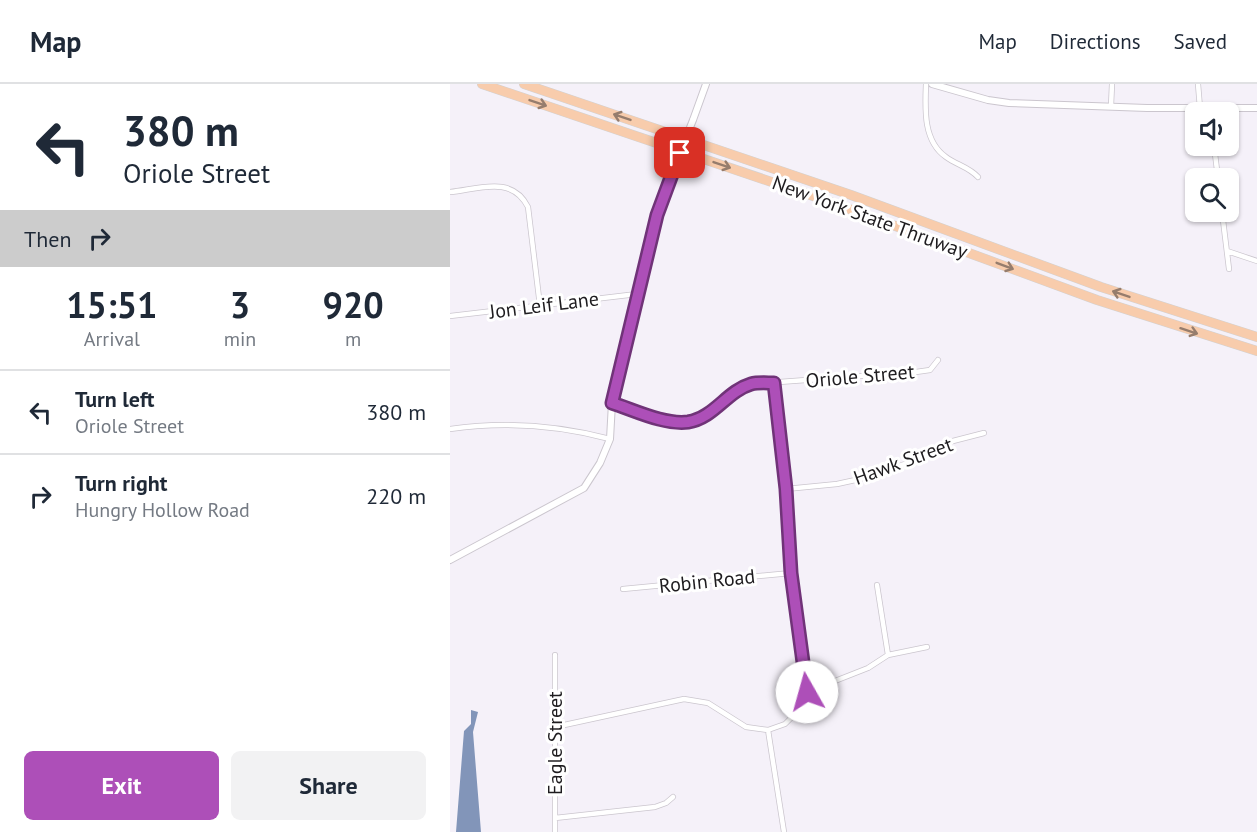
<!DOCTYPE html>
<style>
:root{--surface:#fff;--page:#f2f2f3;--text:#1f2937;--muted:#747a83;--line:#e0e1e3;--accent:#ad4fb8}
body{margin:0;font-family:"PT Sans",sans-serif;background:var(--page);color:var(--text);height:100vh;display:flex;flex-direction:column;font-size:22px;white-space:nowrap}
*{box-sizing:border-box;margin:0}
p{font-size:20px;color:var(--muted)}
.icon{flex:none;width:33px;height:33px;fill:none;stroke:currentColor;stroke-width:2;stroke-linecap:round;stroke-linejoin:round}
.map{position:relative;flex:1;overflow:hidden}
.sheet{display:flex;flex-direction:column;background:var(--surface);width:450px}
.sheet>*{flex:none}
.hud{background:#fff;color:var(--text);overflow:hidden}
.fabs{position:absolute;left:735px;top:18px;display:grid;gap:12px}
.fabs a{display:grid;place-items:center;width:54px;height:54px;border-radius:9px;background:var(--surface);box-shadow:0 2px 4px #0004;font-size:30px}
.pin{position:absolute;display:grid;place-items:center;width:51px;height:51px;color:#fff;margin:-26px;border-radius:12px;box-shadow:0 3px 9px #0006}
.me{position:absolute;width:66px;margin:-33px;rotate:353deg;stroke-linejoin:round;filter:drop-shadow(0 0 4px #0008)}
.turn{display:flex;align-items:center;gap:21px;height:126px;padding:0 24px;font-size:27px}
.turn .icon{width:78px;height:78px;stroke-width:2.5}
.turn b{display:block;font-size:42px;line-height:51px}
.then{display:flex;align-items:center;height:57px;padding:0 24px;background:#0003;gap:12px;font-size:22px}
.eta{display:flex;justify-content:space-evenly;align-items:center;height:102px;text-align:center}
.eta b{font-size:36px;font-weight:700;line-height:42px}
.primary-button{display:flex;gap:12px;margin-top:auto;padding:12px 24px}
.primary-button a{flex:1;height:69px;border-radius:9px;background:var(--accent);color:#fff;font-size:24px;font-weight:700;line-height:69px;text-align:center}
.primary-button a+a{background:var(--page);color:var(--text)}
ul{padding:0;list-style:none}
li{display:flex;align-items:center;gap:18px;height:84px;padding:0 24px;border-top:2px solid var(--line)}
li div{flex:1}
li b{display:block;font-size:22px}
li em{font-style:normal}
header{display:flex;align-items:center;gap:36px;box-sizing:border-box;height:84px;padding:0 30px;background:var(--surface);border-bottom:2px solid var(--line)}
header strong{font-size:28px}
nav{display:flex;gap:33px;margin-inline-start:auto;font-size:21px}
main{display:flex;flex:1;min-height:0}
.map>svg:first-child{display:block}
.water{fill:#8295b9}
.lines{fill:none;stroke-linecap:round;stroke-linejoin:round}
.minor-casing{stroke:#cbc6ce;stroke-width:6}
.tertiary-casing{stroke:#cbc6ce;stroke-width:8}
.motorway-casing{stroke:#d2d2d2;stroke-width:10}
.minor{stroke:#fff;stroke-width:4.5}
.tertiary{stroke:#fff;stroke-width:6}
.motorway{stroke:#f8ccac;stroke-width:9}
.tertiary-bridge-casing{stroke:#cbc6ce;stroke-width:8;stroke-linecap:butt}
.tertiary-bridge{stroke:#fff;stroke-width:6}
.oneway{stroke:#967d6d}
.route-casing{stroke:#703378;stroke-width:15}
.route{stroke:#ad4fb8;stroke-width:10}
.labels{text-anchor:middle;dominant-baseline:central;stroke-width:6;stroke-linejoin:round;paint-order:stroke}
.street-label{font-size:20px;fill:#1e1c1f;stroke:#fff}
</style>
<header>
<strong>Map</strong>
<nav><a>Map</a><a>Directions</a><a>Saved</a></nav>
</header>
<main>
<section class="sheet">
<div class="hud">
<div class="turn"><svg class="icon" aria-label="left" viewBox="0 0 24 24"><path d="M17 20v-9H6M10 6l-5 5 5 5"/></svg><div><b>380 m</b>Oriole Street</div></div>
<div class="then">Then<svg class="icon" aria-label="right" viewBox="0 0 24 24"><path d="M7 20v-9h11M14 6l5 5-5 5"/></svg></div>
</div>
<div class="eta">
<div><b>15:51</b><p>Arrival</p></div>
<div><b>3</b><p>min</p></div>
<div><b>920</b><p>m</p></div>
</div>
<ul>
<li><svg class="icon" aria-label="left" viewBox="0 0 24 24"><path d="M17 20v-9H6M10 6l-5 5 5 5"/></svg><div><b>Turn left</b><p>Oriole Street</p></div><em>380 m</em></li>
<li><svg class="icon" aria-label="right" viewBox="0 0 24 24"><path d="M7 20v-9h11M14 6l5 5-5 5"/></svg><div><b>Turn right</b><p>Hungry Hollow Road</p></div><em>220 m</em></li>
</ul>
<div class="primary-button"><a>Exit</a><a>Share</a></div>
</section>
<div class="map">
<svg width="807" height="748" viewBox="0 0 807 748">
<rect width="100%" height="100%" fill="#f5f1f9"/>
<!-- water -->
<path class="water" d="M21 626 28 628 23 648 31 748H6L14 647 21 640Z"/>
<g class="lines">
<defs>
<path id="minor" d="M476 0C475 25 473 57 496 73 507 81 519 83 528 93
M748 0 750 24
M661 22 662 0
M764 62 768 94
M0 108C29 105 62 91 78 123L90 222
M772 128 779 185
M777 167 807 177
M0 232 187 210
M162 319C192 328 231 349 260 329 274 319 286 307 302 300L466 288 480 286 488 276
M0 345C55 337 107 341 160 355
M336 405 387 400 410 395 455 380 499 358 534 349
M427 501 438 571
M173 505 341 489
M105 571V748
M357 608 418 584 438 571 477 563
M105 643 234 615 258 619 296 643 318 646 335 640 352 623 356 601 341 489 336 405 324 299
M318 646 334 748
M105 734 205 723 216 719 223 713"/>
<path id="tertiary" d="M482 0 538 16 559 19 697 24H807
M243 36 256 0
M0 476 134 404 150 379 160 355 162 319 187 210 211 119 223 86"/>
<path id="motorway" d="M32 0 369 114 647 216 807 267
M74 0 401 111 651 203 807 253"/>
</defs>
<!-- minor casing -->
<use href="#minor" class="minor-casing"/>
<!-- tertiary casing -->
<use href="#tertiary" class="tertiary-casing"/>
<!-- motorway casing -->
<use href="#motorway" class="motorway-casing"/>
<!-- minor -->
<use href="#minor" class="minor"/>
<!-- tertiary -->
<use href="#tertiary" class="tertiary"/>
<!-- motorway -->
<use href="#motorway" class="motorway"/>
<defs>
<path id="tertiary-bridge" d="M223 86 243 36"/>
</defs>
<!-- tertiary-bridge casing -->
<use href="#tertiary-bridge" class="tertiary-bridge-casing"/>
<!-- tertiary-bridge -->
<use href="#tertiary-bridge" class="tertiary-bridge"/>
</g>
<!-- one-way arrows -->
<defs><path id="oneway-shaft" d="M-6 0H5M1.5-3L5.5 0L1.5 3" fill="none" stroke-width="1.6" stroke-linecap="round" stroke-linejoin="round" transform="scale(1.5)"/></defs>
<g class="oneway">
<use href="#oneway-shaft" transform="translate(88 19) rotate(19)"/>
<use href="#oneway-shaft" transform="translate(172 33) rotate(-161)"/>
<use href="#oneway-shaft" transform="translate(272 81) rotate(19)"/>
<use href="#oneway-shaft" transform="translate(555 182) rotate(21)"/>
<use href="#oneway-shaft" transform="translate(671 210) rotate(-161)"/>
<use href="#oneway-shaft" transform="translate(739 247) rotate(18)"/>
</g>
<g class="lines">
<defs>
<path id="route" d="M230 69 207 131 162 319C184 326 214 341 238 338 264 334 277 307 301 300 308 298 317 299 324 299L336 405 341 489 357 608"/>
</defs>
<!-- route casing -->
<use href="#route" class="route-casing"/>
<!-- route -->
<use href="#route" class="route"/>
</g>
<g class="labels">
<!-- street labels -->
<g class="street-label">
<text transform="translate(420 133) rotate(20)">New York State Thruway</text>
<text transform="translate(94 221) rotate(-7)">Jon Leif Lane</text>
<text transform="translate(410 292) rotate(-5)">Oriole Street</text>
<text transform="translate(453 377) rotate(-20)">Hawk Street</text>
<text transform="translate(257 497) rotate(-6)">Robin Road</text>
<text transform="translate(105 659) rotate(-90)">Eagle Street</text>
</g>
</g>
</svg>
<div class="fabs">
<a><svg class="icon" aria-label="sound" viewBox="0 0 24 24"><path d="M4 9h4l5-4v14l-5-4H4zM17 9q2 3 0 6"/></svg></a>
<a><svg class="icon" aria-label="search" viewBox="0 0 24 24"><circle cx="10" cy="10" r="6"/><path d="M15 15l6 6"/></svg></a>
</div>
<div class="pin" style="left:230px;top:69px;background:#d93025"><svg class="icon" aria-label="arrive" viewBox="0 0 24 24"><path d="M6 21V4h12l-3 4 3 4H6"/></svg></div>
<svg class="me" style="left:357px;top:608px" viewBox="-20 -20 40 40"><circle r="19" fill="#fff"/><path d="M0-13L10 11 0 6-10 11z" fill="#ad4fb8"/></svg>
</div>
</main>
